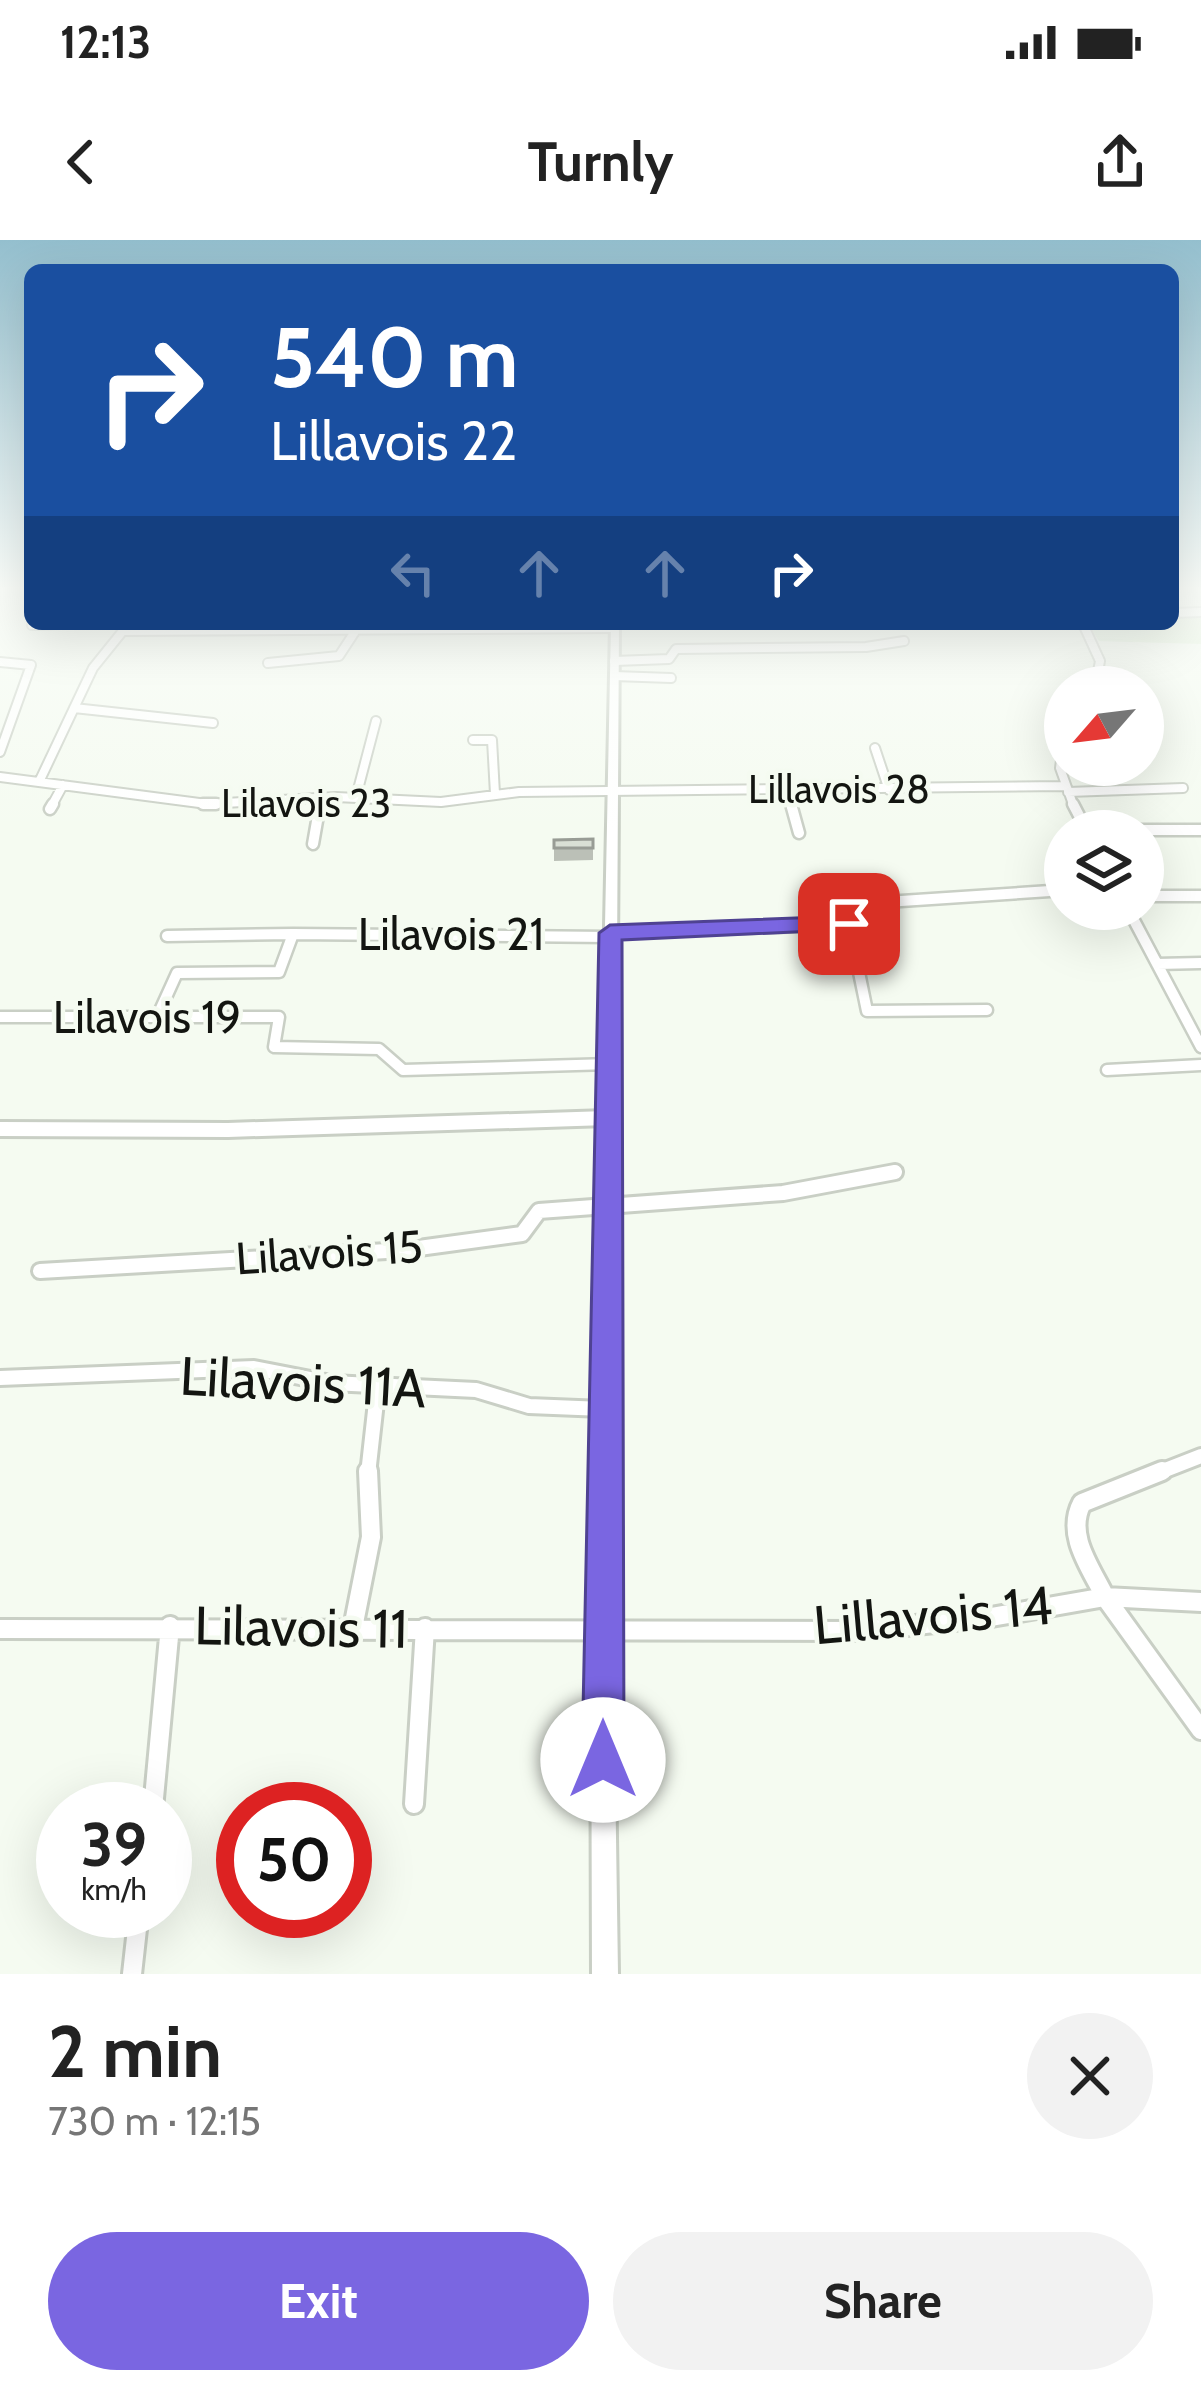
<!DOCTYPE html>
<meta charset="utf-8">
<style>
:root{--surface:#fff;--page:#f2f2f2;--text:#222;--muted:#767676;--accent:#7a66e1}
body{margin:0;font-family:Cabin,sans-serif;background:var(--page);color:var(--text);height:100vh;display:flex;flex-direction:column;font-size:45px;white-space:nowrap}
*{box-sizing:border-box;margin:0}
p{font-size:39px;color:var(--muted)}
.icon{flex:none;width:66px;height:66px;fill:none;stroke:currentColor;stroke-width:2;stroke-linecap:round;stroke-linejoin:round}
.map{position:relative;height:1734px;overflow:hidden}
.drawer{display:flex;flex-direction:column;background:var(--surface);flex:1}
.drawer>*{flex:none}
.guide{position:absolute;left:24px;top:24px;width:1155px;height:366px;border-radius:18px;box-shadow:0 12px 48px #0002;background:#1a4fa0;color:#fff;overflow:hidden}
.needle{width:78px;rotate:242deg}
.controls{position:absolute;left:1044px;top:426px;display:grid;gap:24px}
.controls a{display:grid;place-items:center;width:120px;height:120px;border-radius:50%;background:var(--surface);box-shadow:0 12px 48px #0002;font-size:60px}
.speed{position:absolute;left:36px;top:1542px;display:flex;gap:24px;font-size:60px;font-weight:700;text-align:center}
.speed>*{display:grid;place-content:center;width:156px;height:156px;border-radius:50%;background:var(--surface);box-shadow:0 12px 48px #0002;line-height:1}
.speed small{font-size:30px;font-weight:400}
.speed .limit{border:18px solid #d22;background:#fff;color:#111}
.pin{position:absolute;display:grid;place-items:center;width:102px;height:102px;color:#fff;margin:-51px;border-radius:24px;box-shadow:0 6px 18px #0006}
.me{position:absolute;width:132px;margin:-66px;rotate:0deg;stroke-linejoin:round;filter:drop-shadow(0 0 9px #0008)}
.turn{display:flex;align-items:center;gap:42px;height:252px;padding:0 48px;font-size:54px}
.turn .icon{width:156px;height:156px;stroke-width:2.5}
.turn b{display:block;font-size:84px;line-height:102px}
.lanes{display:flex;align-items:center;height:114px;padding:0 48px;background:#0003;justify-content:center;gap:60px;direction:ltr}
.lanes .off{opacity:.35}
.round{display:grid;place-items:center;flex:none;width:126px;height:126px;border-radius:63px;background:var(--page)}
.headline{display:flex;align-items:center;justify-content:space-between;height:204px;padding:0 48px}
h1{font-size:72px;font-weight:700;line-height:90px}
.cta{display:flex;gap:24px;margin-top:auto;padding:24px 48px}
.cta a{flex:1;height:138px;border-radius:72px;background:var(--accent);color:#fff;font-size:48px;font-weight:700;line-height:138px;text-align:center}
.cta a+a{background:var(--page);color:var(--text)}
.status{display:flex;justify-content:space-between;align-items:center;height:84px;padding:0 60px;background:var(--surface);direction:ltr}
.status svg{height:33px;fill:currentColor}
header{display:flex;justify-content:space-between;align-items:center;height:156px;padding:0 48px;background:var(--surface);font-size:54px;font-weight:700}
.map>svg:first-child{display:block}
.green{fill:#dff1d5}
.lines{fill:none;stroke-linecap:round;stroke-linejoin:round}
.minor-far3-casing{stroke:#c9cfc5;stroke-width:12}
.minor-far2-casing{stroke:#c9cfc5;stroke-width:15}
.minor-far1-casing{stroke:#c9cfc5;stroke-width:20}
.minor-casing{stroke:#c9cfc5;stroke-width:24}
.major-casing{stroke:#c9cfc5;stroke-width:6}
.minor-far3{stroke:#fff;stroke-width:8}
.minor-far2{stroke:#fff;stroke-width:10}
.minor-far1{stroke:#fff;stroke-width:14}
.minor{stroke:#fff;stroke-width:18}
.major{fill:#fff;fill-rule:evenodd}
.wall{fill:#bbc0b7}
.building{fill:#d9dfd5;stroke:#989c95;stroke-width:3}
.route{fill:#7a66e1;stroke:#4f4292;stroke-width:3}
.labels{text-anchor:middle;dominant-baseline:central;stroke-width:9;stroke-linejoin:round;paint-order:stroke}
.far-street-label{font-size:39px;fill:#131511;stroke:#f5fbf1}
.street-label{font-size:45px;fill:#131511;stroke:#f5fbf1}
.near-street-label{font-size:54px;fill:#131511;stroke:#f5fbf1}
</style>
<div class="status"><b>12:13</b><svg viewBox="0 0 49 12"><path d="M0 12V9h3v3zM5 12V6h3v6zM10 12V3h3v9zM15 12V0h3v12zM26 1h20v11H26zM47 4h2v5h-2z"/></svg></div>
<header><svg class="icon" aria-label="back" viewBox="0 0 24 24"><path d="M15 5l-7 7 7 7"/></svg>Turnly<svg class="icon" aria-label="share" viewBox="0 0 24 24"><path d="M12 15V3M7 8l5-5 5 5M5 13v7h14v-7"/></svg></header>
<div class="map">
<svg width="1201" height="1734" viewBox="0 0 1201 1734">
<rect width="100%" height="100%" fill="#f5fbf1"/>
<!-- green -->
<path class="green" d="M1201 375V404L1099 401 1088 384H1173V376Z"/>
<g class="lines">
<defs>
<path id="minor-far3" d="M1173 373 1201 372
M1083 384 1100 421 1095 447
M32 385 62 384
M123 391 615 388
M614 421 669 419 676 409 866 407 904 401
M0 422 31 425 0 512
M268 423 339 416 358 387
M614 436 671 438
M74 468 213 483
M1065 489 1060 528 1074 567
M473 500H492L495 554
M875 508 889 550
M0 537 207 564 336 557 441 562 519 552 1064 546
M39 542 93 428 126 387
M787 550 792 567
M1068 552 1183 548
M356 557 376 481
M51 567 63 545
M319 567 321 557"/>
<path id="minor-far2" d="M203 564H216
M791 564 799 593
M1073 564 1087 591
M50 569 53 564
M1086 590H1201
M313 604 320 564
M1143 656H1201
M1128 669 1201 807
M849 684 867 771 987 770
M610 693 853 684 856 664 1065 650
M167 696 293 694
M1157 724 1201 723
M0 777H279L274 807 379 809 403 830 610 824
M157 777 177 733 279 732 293 694 610 697
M1107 830 1201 825"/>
<path id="minor-far1" d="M0 889 228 890 607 878
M40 1031 404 1010 522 994 539 971 783 953 895 932
M0 1138 254 1128 331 1143 476 1150 529 1166 603 1169
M368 1234 378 1144
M1155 1234 1201 1216"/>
<path id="minor" d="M1105 1357 1201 1490
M1105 1357 1201 1362
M353 1388 371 1297 368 1231
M0 1389 859 1391 991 1377 1105 1357C1091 1328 1065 1295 1082 1263L1162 1231
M414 1564 425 1388
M153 1569 170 1386
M132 1734 139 1671"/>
<path id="major" d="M611 384H619L613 1392 618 1734H592L591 1392Z"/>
</defs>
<!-- minor-far3 casing -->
<use href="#minor-far3" class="minor-far3-casing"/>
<!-- minor-far2 casing -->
<use href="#minor-far2" class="minor-far2-casing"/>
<!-- minor-far1 casing -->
<use href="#minor-far1" class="minor-far1-casing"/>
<!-- minor casing -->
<use href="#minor" class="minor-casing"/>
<!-- major casing -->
<use href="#major" class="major-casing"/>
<!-- minor-far3 -->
<use href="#minor-far3" class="minor-far3"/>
<!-- minor-far2 -->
<use href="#minor-far2" class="minor-far2"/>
<!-- minor-far1 -->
<use href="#minor-far1" class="minor-far1"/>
<!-- minor -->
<use href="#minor" class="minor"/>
<!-- major -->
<use href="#major" class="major"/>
</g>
<!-- wall -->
<path class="wall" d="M593 599V620L554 621V600Z"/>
<!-- building -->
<path class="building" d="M593 599V608H554V600Z"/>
<!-- sky -->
<linearGradient id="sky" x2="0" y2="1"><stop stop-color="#94bfce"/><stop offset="0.59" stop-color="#fafdf9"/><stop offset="1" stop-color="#fafdf9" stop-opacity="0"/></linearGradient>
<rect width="1201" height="590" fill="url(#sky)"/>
<!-- route -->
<path class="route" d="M849 676 861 684 857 689 622 700 624 1520 618 1535 603 1541 588 1535 582 1520 599 693 610 685Z"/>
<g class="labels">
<!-- far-street labels -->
<g class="far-street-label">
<text x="839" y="549">Lillavois 28</text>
<text x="306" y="563">Lilavois 23</text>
</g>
<!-- street labels -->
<g class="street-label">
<text x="451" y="694">Lilavois 21</text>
<text x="147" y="777">Lilavois 19</text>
<text transform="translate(329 1012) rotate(-4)">Lilavois 15</text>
</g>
<!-- near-street labels -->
<g class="near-street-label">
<text transform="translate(303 1142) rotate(3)">Lilavois 11A</text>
<text transform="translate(933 1375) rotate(-5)">Lillavois 14</text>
<text transform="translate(301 1387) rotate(1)">Lilavois 11</text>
</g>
</g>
</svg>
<div class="controls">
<a><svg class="needle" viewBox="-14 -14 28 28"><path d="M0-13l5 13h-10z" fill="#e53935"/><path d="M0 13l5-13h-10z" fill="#767676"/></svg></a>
<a><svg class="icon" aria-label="layers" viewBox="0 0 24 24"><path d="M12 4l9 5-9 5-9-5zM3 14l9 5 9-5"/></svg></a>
</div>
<div class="speed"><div>39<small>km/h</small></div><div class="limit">50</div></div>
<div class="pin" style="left:849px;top:684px;background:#d93025"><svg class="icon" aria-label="arrive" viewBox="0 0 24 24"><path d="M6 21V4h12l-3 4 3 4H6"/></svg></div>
<svg class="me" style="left:603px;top:1520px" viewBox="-20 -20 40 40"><circle r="19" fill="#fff"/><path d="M0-13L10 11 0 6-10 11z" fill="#7a66e1"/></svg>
<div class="guide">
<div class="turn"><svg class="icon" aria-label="right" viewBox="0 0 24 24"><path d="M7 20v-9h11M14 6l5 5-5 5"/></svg><div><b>540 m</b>Lillavois 22</div></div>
<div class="lanes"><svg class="icon off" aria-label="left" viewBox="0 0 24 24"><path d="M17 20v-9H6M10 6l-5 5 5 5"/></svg><svg class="icon off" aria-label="ahead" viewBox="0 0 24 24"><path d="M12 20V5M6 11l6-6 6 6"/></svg><svg class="icon off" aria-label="ahead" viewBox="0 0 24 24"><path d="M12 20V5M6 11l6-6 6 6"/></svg><svg class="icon" aria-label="right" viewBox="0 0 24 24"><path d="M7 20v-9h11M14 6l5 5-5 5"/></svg></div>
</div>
</div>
<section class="drawer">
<div class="headline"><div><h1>2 min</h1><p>730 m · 12:15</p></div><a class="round"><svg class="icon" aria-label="close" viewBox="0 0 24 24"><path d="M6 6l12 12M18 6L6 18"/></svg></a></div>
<div class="cta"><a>Exit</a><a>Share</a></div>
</section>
